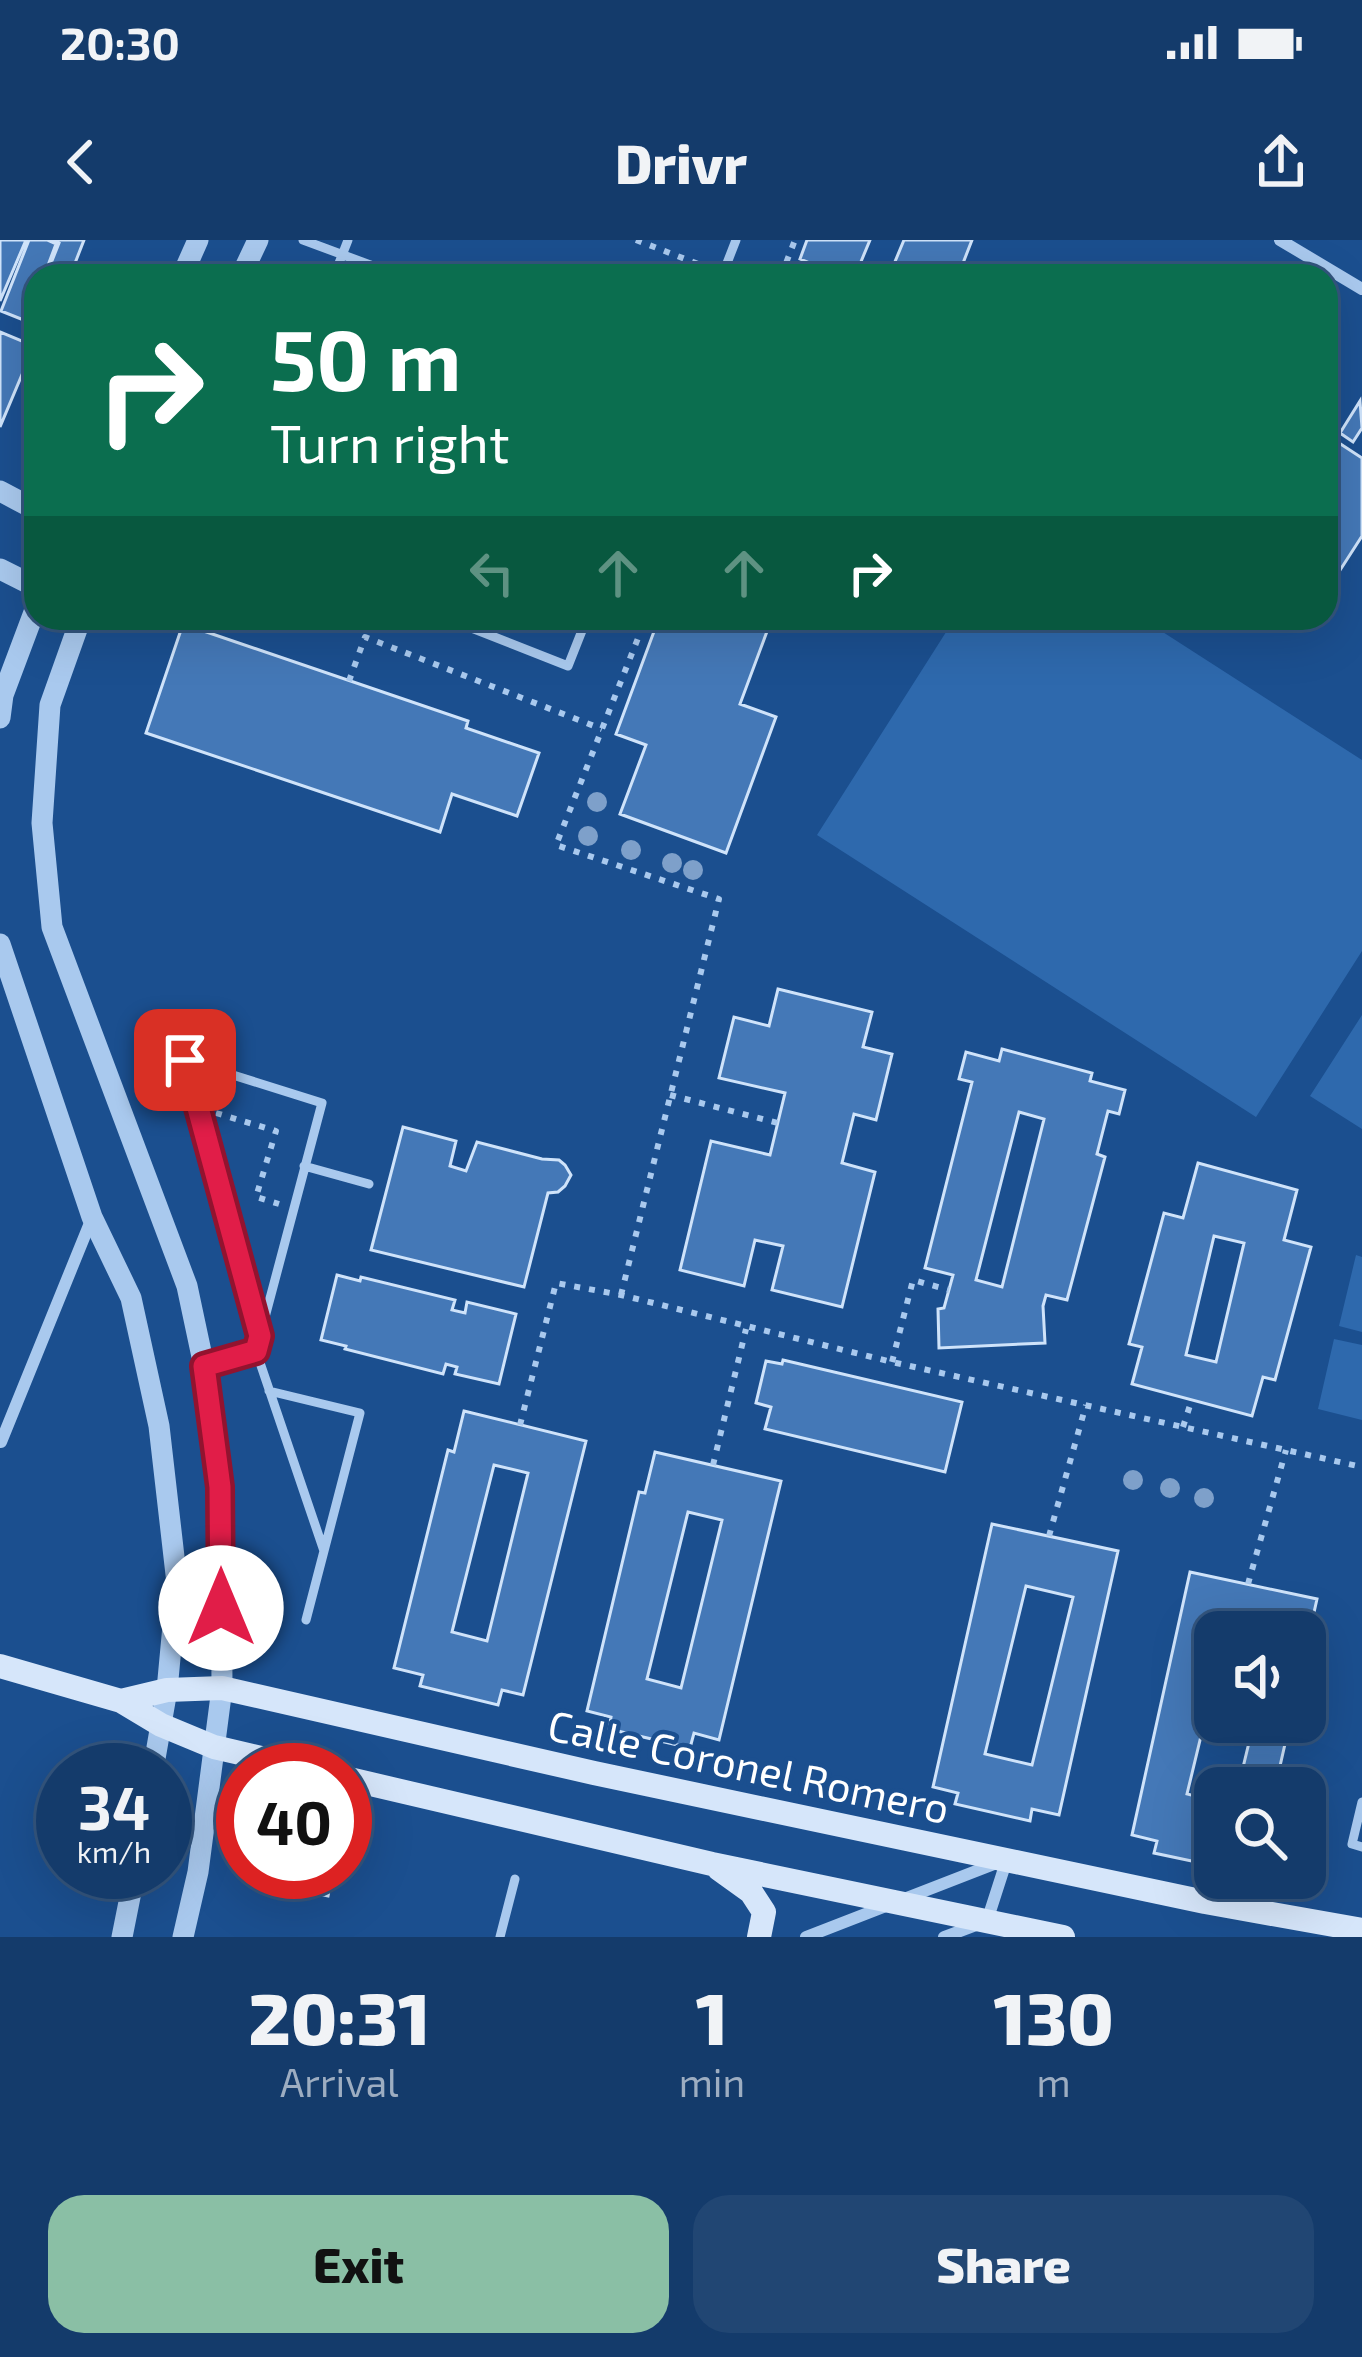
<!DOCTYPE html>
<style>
:root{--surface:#143b6b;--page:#214673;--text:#f1f3f6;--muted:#9dadc1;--line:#33557e;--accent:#8abfa5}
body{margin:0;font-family:"Exo 2",sans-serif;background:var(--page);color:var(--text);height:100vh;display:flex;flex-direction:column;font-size:45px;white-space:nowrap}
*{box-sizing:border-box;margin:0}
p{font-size:39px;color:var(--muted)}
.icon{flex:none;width:66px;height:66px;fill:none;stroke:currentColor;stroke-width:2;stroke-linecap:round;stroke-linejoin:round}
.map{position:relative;height:1697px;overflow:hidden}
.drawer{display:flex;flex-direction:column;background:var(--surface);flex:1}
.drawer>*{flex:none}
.hud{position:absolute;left:24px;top:24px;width:1314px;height:366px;border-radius:36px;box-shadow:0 12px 48px #0002,0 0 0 3px var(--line);background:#0b6e4f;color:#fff;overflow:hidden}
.controls{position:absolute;left:1194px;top:1371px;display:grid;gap:24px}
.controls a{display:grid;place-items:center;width:132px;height:132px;border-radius:24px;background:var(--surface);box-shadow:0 12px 48px #0002,0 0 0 3px var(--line);font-size:60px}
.speed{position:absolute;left:36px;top:1503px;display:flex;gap:24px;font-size:60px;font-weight:700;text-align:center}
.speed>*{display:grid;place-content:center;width:156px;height:156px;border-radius:50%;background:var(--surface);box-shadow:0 12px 48px #0002,0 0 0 3px var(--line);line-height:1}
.speed small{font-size:30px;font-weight:400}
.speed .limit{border:18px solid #d22;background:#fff;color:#111}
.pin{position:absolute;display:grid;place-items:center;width:102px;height:102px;color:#fff;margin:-51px;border-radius:24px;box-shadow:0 6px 18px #0006}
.me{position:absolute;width:132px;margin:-66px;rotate:0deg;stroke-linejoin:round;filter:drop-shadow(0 0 9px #0008)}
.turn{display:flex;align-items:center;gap:42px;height:252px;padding:0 48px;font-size:54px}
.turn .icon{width:156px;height:156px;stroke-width:2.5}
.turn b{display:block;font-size:84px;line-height:102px}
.lanes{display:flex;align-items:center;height:114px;padding:0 48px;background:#0003;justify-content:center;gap:60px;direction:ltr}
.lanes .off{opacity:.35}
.eta{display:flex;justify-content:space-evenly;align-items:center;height:204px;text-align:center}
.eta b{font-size:72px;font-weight:800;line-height:84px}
.primary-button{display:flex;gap:24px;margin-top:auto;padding:24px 48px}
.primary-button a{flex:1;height:138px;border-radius:36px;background:var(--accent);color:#111;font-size:48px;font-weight:800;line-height:138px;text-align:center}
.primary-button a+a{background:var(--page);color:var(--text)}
.status{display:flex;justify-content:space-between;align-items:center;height:84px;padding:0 60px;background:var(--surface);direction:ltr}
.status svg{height:33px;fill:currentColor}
header{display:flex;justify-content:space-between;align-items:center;height:156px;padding:0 48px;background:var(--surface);font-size:54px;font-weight:800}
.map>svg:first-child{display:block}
.green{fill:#2e69ad}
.building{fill:#4478b7;stroke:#cfe3fa;stroke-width:3;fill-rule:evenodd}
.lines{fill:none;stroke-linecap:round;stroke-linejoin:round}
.path{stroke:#a9c9ee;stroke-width:6;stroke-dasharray:6 9;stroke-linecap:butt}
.service{stroke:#a9c9ee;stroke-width:9}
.minor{stroke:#a9c9ee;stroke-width:12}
.tertiary{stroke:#a9c9ee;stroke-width:21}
.secondary{stroke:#d6e6fa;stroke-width:24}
.tree{fill:#7ea0ca}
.route-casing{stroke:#92132f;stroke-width:30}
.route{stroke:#e11d48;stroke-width:21}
.labels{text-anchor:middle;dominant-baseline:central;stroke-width:9;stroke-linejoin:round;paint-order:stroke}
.street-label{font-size:42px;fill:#fff;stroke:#1b4f8f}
</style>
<div class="status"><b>20:30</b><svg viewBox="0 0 49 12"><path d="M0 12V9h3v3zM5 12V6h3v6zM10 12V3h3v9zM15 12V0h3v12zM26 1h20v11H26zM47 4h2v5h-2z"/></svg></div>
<header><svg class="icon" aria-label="back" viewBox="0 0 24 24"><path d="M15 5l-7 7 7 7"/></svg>Drivr<svg class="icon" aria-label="share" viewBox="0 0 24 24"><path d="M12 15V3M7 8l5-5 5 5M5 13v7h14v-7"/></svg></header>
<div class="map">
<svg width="1362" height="1697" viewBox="0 0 1362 1697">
<rect width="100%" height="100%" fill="#1b4f8f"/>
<!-- green -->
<path class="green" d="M955 378H1141L1362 520V711L1256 877 817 595Z
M1362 775V889L1310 856Z
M1356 1015 1362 1017V1092L1339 1086Z
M1334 1099 1362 1105V1180L1318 1169Z"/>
<!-- building -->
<path class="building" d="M0 0H26L0 61Z
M29 0H47L56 4 44 36H36V85L1 71Z
M51 0H84L70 36H46L59 3Z
M807 0H870L855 36H821L824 29 800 19Z
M904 0H972L958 36H889Z
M0 92 34 106 0 187Z
M1360 161 1362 188 1353 202 1340 193Z
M1336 201 1362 218V296L1326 352V217Z
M659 378H772L740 464 776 477 726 613 620 574 646 505 616 494Z
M183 384 468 481 466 488 539 513 517 576 452 554 440 592 146 493Z
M778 749 872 772 863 807 892 814 876 880 854 874 842 923 875 932 842 1067 772 1050 783 1006 755 1000 744 1046 680 1030 711 901 770 915 785 853 719 838 734 777 769 786Z
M1002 809 1092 833 1090 841 1125 850 1119 874 1108 871 1097 914 1105 917 1067 1060 1046 1055 1043 1066 1045 1103 939 1108 938 1069 944 1068 953 1035 925 1028 972 842 959 839 966 812 999 821ZM1019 872 1044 879 1002 1047 976 1040Z
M403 887 456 901 450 926 466 931 477 902 542 919 559 920 565 925 571 935 565 946 558 952 548 953 524 1047 371 1010Z
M1198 923 1297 950 1284 1000 1311 1007 1275 1140 1263 1137 1252 1176 1132 1144 1142 1107 1129 1104 1164 973 1183 978ZM1214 996 1244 1003 1216 1122 1186 1115Z
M337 1035 360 1041 361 1037 455 1060 452 1070 465 1073 467 1062 516 1074 499 1144 455 1134 457 1127 446 1124 443 1134 345 1109 346 1106 321 1100Z
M783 1120 962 1162 945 1232 765 1189 771 1167 756 1163 766 1121 782 1124Z
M464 1171 586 1201 523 1455 502 1450 498 1465 420 1446 423 1435 394 1428 448 1210 454 1212ZM494 1225 528 1233 487 1401 452 1392Z
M655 1212 781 1241 719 1500 694 1493 690 1508 609 1489 611 1477 587 1471 639 1252 645 1253ZM688 1272 722 1280 681 1448 647 1439Z
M992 1284 1118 1311 1059 1575 1032 1569 1030 1581 955 1564 958 1553 933 1547ZM1026 1346 1073 1357 1032 1525 985 1514Z
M1190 1332 1317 1359 1305 1413V1392H1251L1227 1386 1226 1392H1215V1438L1187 1554 1215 1561V1626L1154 1613 1157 1601 1132 1595Z
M1254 1482H1290L1275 1548H1238Z
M250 1632H333L328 1656 249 1639Z"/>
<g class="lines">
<!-- path -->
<path class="path" d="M636 0 706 27
M781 36 795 0
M349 441 365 397 602 489
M670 855 778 883
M216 873 276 891 256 957 279 964
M621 1055 719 659 556 605 646 378
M892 1122 913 1040 949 1050
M520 1185 556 1043 621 1055 892 1122 1362 1227
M1183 1187 1192 1159
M713 1225 746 1089
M1049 1296 1086 1165
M1248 1344 1286 1210"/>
<!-- service -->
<path class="service" d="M303 0 400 36
M334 36 348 0
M722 36 736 0
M446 378 568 426 587 378
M304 926 369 944
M260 1096 185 820 322 863 256 1111 324 1311 360 1173 269 1151
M204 1126 256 1111
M306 1380 324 1311
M1362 1562 1352 1604 1362 1607
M500 1697 515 1639"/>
<!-- minor -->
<path class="minor" d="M1280 0 1362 49
M1 1202 92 978
M806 1697 1007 1619 987 1681 944 1697"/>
<!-- tertiary -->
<path class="tertiary" d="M182 36 198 0
M241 36 258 0
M0 251 36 270
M0 329 36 347
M81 378 50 465 42 583 52 687 187 1046 204 1126 221 1247 222 1448 198 1632 183 1697
M0 478 3 455 36 367
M0 704 92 977 131 1058 159 1186 177 1343 167 1450 153 1530
M122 1697 135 1632"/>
<!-- secondary -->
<path class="secondary" d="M0 1426 121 1461 161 1485 214 1507 313 1530
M121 1461 167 1450 222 1448 594 1533 1205 1662 1362 1690
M345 1538 712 1624 1063 1697
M719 1629 751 1652 764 1672 759 1697"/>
</g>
<!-- trees -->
<g class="tree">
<circle cx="597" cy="562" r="10"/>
<circle cx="588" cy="596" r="10"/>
<circle cx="631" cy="610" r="10"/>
<circle cx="672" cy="623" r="10"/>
<circle cx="693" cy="630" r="10"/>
<circle cx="1133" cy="1240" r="10"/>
<circle cx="1170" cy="1248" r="10"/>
<circle cx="1204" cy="1258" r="10"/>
</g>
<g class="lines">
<defs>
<path id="route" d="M185 820 260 1096 256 1111 204 1126 220 1247 221 1368"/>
</defs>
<!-- route casing -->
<use href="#route" class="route-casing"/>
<!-- route -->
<use href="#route" class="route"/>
</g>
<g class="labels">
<!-- street labels -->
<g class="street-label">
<text transform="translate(749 1525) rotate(12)">Calle Coronel Romero</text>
</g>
</g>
</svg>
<div class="controls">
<a><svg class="icon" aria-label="sound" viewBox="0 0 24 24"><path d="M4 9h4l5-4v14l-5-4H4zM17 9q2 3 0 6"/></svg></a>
<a><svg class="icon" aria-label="search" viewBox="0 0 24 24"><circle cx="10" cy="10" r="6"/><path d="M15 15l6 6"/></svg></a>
</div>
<div class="speed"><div>34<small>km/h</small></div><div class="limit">40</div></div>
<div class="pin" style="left:185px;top:820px;background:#d93025"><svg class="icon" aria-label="arrive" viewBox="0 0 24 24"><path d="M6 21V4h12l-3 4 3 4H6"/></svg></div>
<svg class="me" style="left:221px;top:1368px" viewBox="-20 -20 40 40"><circle r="19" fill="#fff"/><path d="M0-13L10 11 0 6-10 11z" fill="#e11d48"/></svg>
<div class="hud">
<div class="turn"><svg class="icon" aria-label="right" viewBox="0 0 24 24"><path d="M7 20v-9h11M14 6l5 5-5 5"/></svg><div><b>50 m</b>Turn right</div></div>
<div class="lanes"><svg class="icon off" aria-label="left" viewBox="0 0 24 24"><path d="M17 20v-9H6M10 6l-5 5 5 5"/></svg><svg class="icon off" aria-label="ahead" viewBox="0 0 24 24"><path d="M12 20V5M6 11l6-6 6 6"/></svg><svg class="icon off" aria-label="ahead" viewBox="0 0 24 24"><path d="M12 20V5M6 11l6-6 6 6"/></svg><svg class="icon" aria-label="right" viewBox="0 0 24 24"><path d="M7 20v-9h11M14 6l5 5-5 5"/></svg></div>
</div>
</div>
<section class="drawer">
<div class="eta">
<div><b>20:31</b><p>Arrival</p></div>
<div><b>1</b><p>min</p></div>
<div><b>130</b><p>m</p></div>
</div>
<div class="primary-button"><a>Exit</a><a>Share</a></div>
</section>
